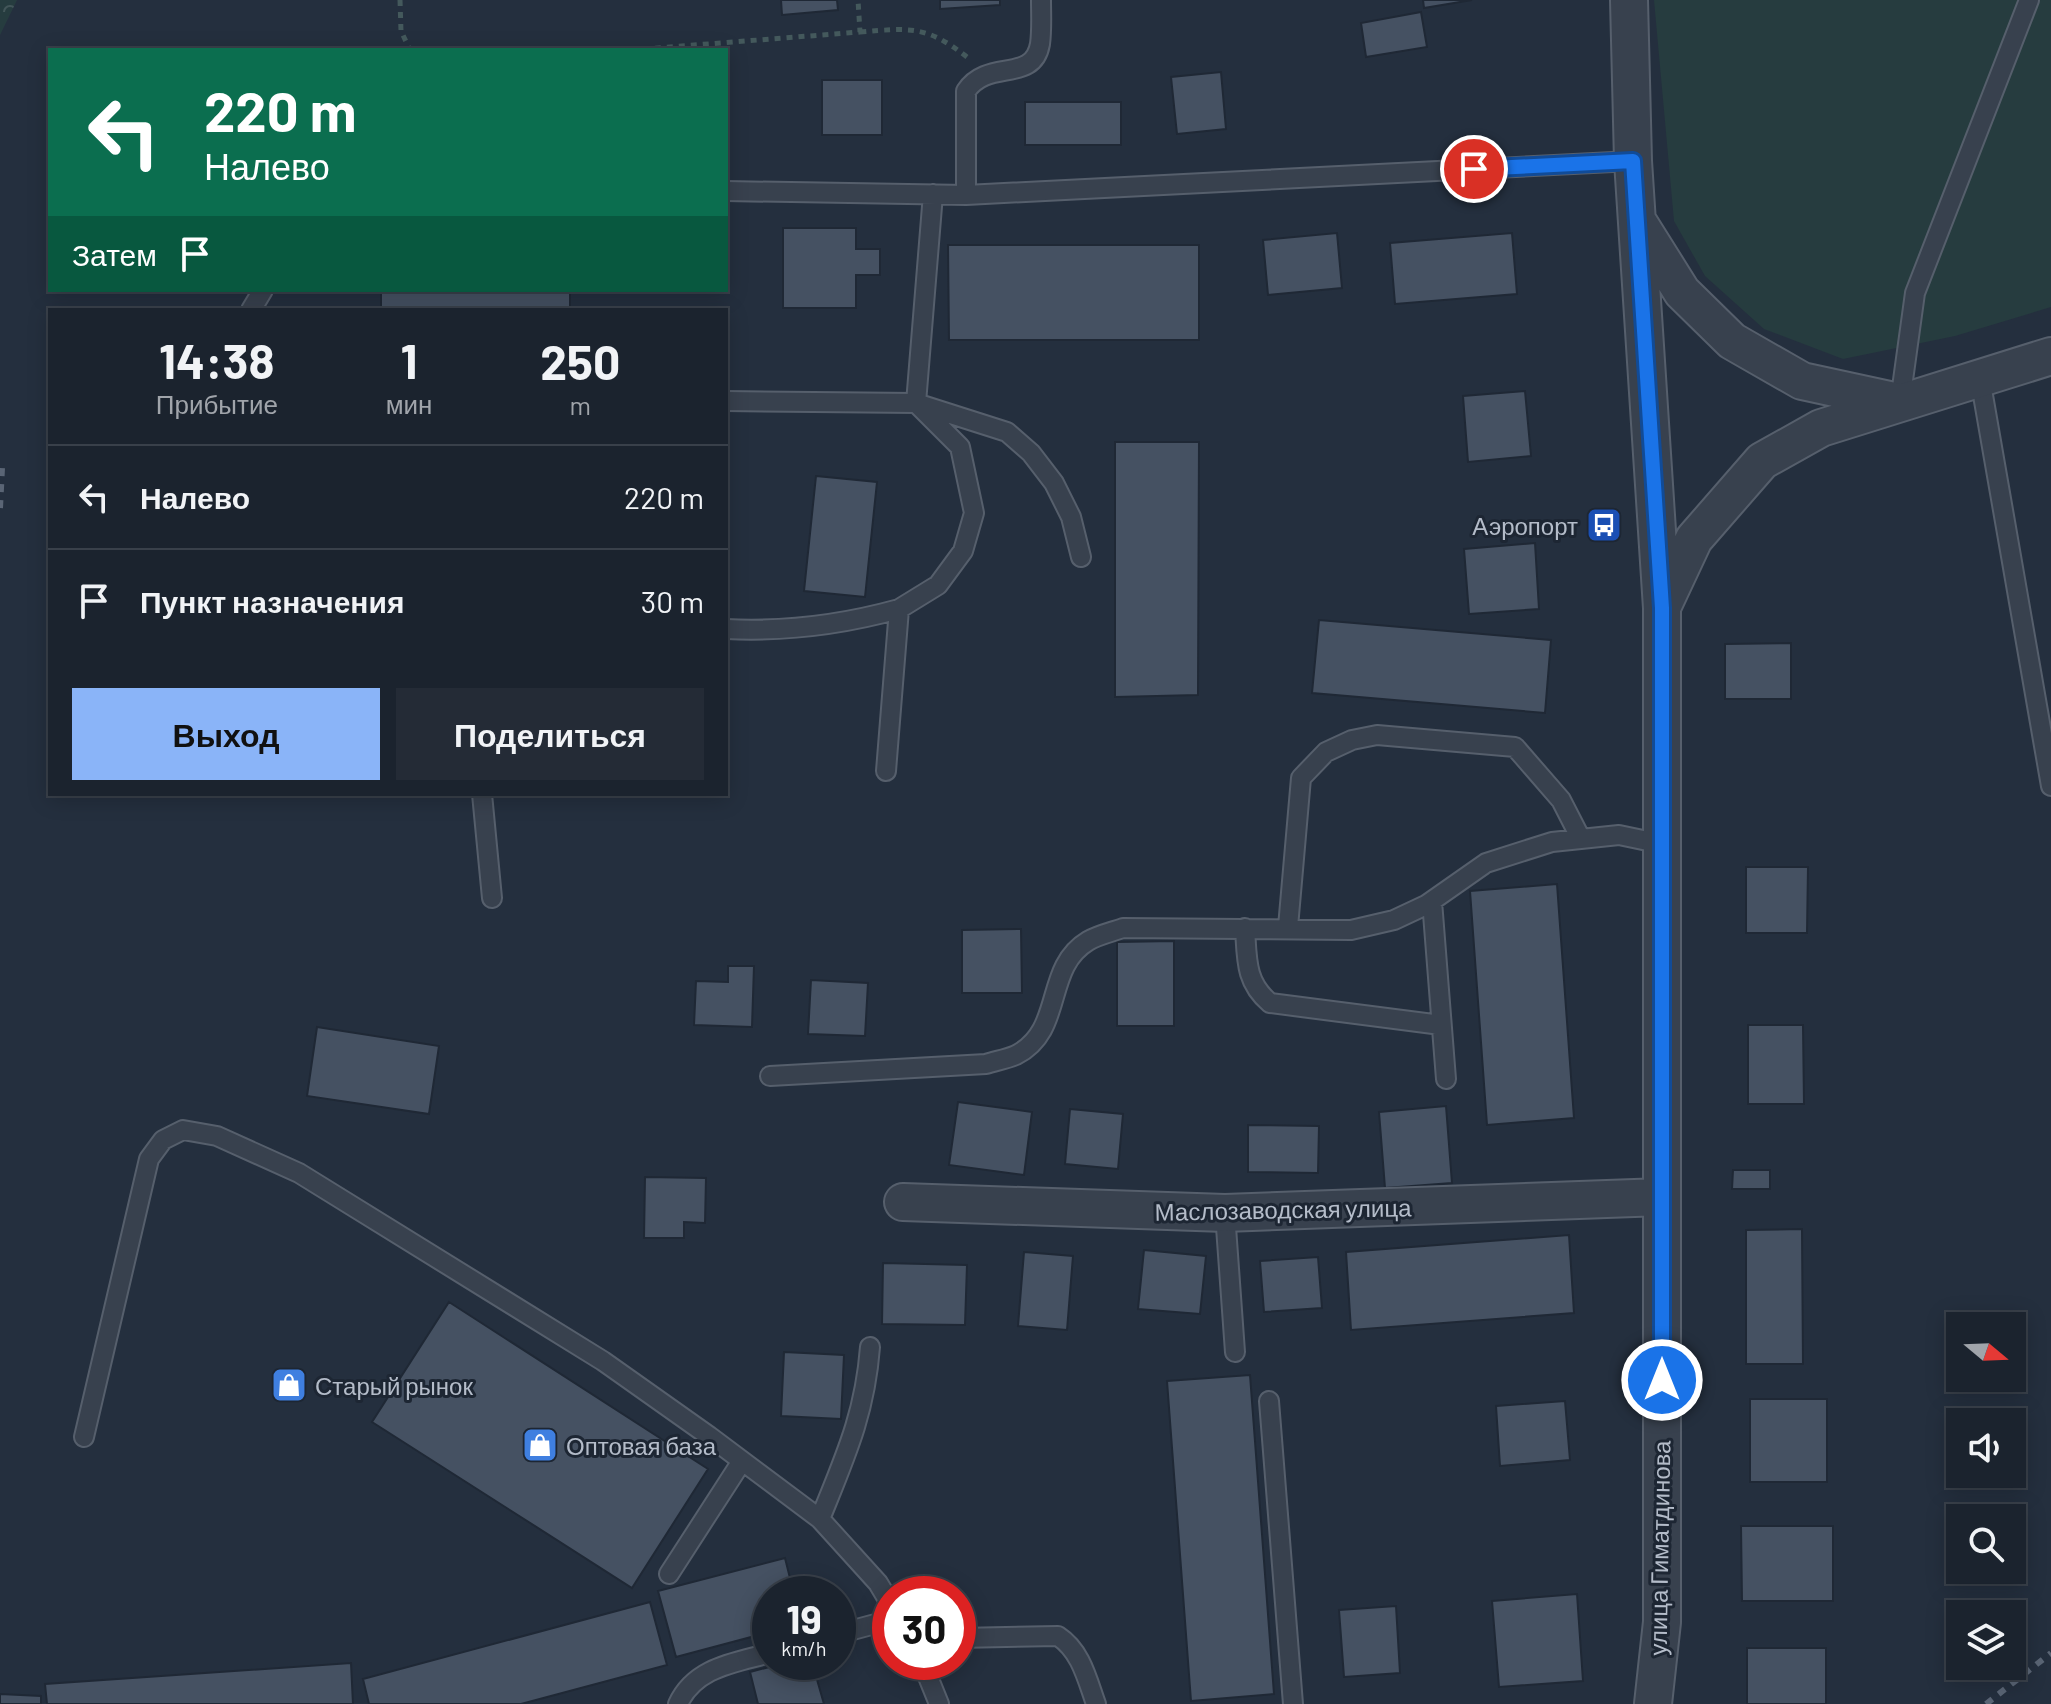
<!DOCTYPE html>
<html lang="ru">
<meta charset="utf-8">
<style>
:root{--surface:#1b232e;--page:#242b36;--text:#f1f3f6;--muted:#a0a4aa;--line:#39404a;--accent:#8ab4f8}
body{margin:0;font-family:Barlow,sans-serif;background:var(--page);color:var(--text);height:100vh;display:flex;flex-direction:column;font-size:30px;white-space:nowrap}
*{box-sizing:border-box;margin:0}
p{font-size:26px;color:var(--muted)}
.icon{flex:none;width:44px;height:44px;fill:none;stroke:currentColor;stroke-width:2;stroke-linecap:round;stroke-linejoin:round}
.map{position:relative;flex:1;overflow:hidden}
.drawer{position:absolute;left:48px;top:308px;width:680px;height:488px;display:flex;flex-direction:column;background:var(--surface);border-radius:0px;box-shadow:0 4px 20px #0003,0 0 0 2px var(--line)}
.drawer>*{flex:none}
.hud{position:absolute;left:48px;top:48px;width:680px;height:244px;border-radius:0px;box-shadow:0 4px 20px #0003,0 0 0 2px var(--line);background:#0b6e4f;color:#fff;overflow:hidden}
.needle{width:52px;rotate:109deg}
.controls{position:absolute;left:1946px;top:1312px;display:grid;gap:16px}
.controls a{display:grid;place-items:center;width:80px;height:80px;border-radius:0px;background:var(--surface);box-shadow:0 4px 20px #0003,0 0 0 2px var(--line);font-size:40px}
.speed{position:absolute;left:752px;top:1576px;display:flex;gap:16px;font-size:40px;font-weight:700;text-align:center}
.speed>*{display:grid;place-content:center;width:104px;height:104px;border-radius:50%;background:var(--surface);box-shadow:0 4px 20px #0003,0 0 0 2px var(--line);line-height:1}
.speed small{font-size:20px;font-weight:400}
.speed .limit{border:12px solid #d22;background:#fff;color:#111}
.pin{position:absolute;display:grid;place-items:center;width:68px;height:68px;color:#fff;margin:-34px;border:4px solid #fff;border-radius:50%;box-shadow:0 2px 8px #0007}
.me{position:absolute;width:88px;margin:-44px;rotate:0deg;stroke-linejoin:round;filter:drop-shadow(0 0 6px #0008)}
.turn{display:flex;align-items:center;gap:28px;height:168px;padding:0 24px;font-size:36px}
.turn .icon{width:104px;height:104px;stroke-width:2.5}
.turn b{display:block;font-size:56px;line-height:68px}
.then{display:flex;align-items:center;height:76px;padding:0 24px;background:#0003;gap:16px;font-size:30px}
.eta{display:flex;justify-content:space-evenly;align-items:center;height:136px;text-align:center}
.eta b{font-size:48px;font-weight:700;line-height:56px}
.cta{display:flex;gap:16px;margin-top:auto;padding:16px 24px}
.cta a{flex:1;height:92px;border-radius:0px;background:var(--accent);color:#111;font-size:32px;font-weight:700;line-height:92px;text-align:center}
.cta a+a{background:var(--page);color:var(--text)}
ul{padding:0;list-style:none}
li{display:flex;align-items:center;gap:24px;height:104px;padding:0 24px;border-top:2px solid var(--line)}
li div{flex:1}
li b{display:block;font-size:30px}
li em{font-style:normal}
.map>svg:first-child{display:block}
.forest{fill:url(#forest-crowns)}
.green{fill:#263c3f}
.building{fill:#455162;stroke:#1f2835;stroke-width:2}
.lines{fill:none;stroke-linecap:round;stroke-linejoin:round}
.lane-casing{stroke:#565f6c;stroke-width:22}
.street-casing{stroke:#565f6c;stroke-width:40}
.path{stroke:#44595c;stroke-width:5;stroke-dasharray:6 6;stroke-linecap:butt}
.lane{stroke:#38414e;stroke-width:18}
.street{stroke:#38414e;stroke-width:36}
.rail{stroke:#5a6575;stroke-width:6;stroke-dasharray:8 8;stroke-linecap:butt}
.route-casing{stroke:#114b97;stroke-width:20}
.route{stroke:#1a73e8;stroke-width:14}
.labels{text-anchor:middle;dominant-baseline:central;stroke-width:6;stroke-linejoin:round;paint-order:stroke}
.poi-label{font-size:24px;fill:#b4bcc9;stroke:#1d2633;text-anchor:start}
.street-label{font-size:24px;fill:#b4bcc9;stroke:#1d2633}
</style>
<div class="map">
<svg width="2051" height="1704" viewBox="0 0 2051 1704">
<defs>
<pattern id="forest-crowns" width="20" height="18" patternUnits="userSpaceOnUse" patternTransform="scale(2)"><rect width="20" height="18" fill="#263c3f"/><path d="M2 6a3 3 0 1 1 6 0M12 15a3 3 0 1 1 6 0" fill="none" stroke="#435659"/></pattern>
</defs>
<rect width="100%" height="100%" fill="#242f3e"/>
<!-- forest -->
<path class="forest" d="M0 0H17L0 35Z"/>
<!-- green -->
<path class="green" d="M1654 0H2051V307L1955 336 1843 359 1764 329 1705 276 1674 221Z"/>
<!-- building -->
<path class="building" d="M781 0H837L838 10 782 15Z
M940 0H1000V5L940 9Z
M1423 0H1472L1424 8Z
M1421 12 1427 47 1366 57 1361 23Z
M1221 72 1226 129 1177 134 1171 77Z
M822 80H882V135H822Z
M1025 102H1121V145H1025Z
M783 228H856V249H880V275H856V308H783Z
M1337 233 1342 288 1268 295 1263 240Z
M1512 233 1517 294 1395 304 1390 243Z
M948 245H1199V340H949Z
M381 290H570V310H381Z
M1525 391 1531 456 1468 462 1463 396Z
M1115 442H1199L1198 695 1115 697Z
M816 476 877 482 865 597 804 591Z
M1535 543 1539 609 1469 614 1464 549Z
M1319 620 1551 640 1545 713 1312 693Z
M1791 643V699H1725V644Z
M1746 867H1808L1807 933H1746Z
M1557 884 1574 1118 1487 1125 1470 891Z
M1021 929 1022 993H962V930Z
M1174 941V1026H1117V942Z
M728 966H754L752 1027 694 1025 696 981 728 982Z
M811 980 868 983 865 1036 808 1034Z
M1748 1025H1803L1804 1104H1748Z
M317 1027 439 1046 429 1114 307 1096Z
M958 1102 1032 1112 1024 1175 949 1165Z
M1446 1106 1452 1183 1385 1188 1379 1112Z
M1070 1109 1123 1114 1118 1169 1065 1164Z
M1248 1125 1319 1126 1318 1173 1248 1172Z
M1733 1170H1770V1189H1732Z
M645 1177 706 1178 705 1223 684 1222V1238H644Z
M1802 1229 1803 1364H1746V1230Z
M1569 1235 1574 1313 1351 1330 1346 1252Z
M1144 1250 1206 1256 1200 1314 1138 1309Z
M1024 1252 1073 1256 1067 1330 1018 1326Z
M1318 1257 1322 1308 1264 1312 1260 1261Z
M883 1263 967 1265 965 1325 882 1324Z
M449 1302 708 1469 632 1588 372 1422Z
M784 1352 844 1355 841 1419 781 1416Z
M1250 1375 1274 1694 1191 1701 1167 1381Z
M1750 1399H1827V1482H1750Z
M1565 1401 1570 1460 1500 1466 1496 1406Z
M1741 1526H1833V1601H1742Z
M785 1558 794 1594H770V1632L676 1657 658 1591Z
M1577 1594 1583 1681 1499 1687 1492 1601Z
M650 1602 667 1665 521 1704H369L363 1679Z
M1396 1606 1400 1673 1344 1677 1339 1610Z
M1747 1648H1826V1704H1747Z
M788 1662H812L824 1704H758L750 1672Z
M351 1663 353 1704H47L45 1684Z
M0 1694 41 1696V1704H0Z"/>
<g class="lines">
<defs>
<path id="lane" d="M726 191 966 195 1633 161
M966 195V91C988 58 1033 84 1040 44 1042 30 1041 14 1041 0
M251 310 263 290
M1980 378 2051 786
M726 401 916 403 1007 432 1031 453 1054 483 1071 517 1081 557
M1900 402 1915 293 2029 0
M726 629C786 632 841 625 899 609
M886 771 899 609 938 585 963 551 974 513 960 447 916 403 933 194
M482 794 492 898
M1432 901 1446 1079
M1288 927 1301 778 1326 752 1352 740 1377 735 1515 747 1561 800 1581 839
M1245 928C1247 959 1245 982 1270 1003L1441 1025
M770 1076 986 1064C995 1061 1007 1059 1016 1055 1065 1030 1043 968 1088 941 1098 935 1112 932 1123 928L1351 930 1394 920 1426 905 1486 863 1552 842 1619 835 1662 844
M1225 1213 1235 1352
M1269 1401 1293 1704
M84 1437 149 1159 163 1140 183 1130 217 1136 299 1173 603 1361 709 1436 820 1519 878 1583 890 1603
M820 1519C845 1457 865 1414 870 1347
M669 1574 742 1461
M838 1634 890 1620
M958 1638 1058 1636C1081 1651 1087 1679 1096 1704
M922 1662 939 1704
M678 1704C695 1667 734 1663 770 1653"/>
<path id="street" d="M1629 0 1633 161 1662 608V1622L1653 1704
M1640 225 1682 292 1732 341 1802 381 1899 402
M1664 603 1694 539 1762 461 1821 428 2051 356
M903 1202 1225 1213 1662 1197"/>
</defs>
<!-- lane casing -->
<use href="#lane" class="lane-casing"/>
<!-- street casing -->
<use href="#street" class="street-casing"/>
<!-- path -->
<path class="path" d="M400 0 401 31 410 50
M860 32C910 28 926 25 967 57
M631 50 860 32 858 0"/>
<!-- lane -->
<use href="#lane" class="lane"/>
<!-- street -->
<use href="#street" class="street"/>
<!-- rail -->
<path class="rail" d="M0 508 2 468
M1986 1704 2051 1653"/>
</g>
<g class="lines">
<defs>
<path id="route" d="M1474 169 1633 161 1662 608V1380"/>
</defs>
<!-- route casing -->
<use href="#route" class="route-casing"/>
<!-- route -->
<use href="#route" class="route"/>
</g>
<!-- icons -->
<defs>
<symbol id="bus-square" viewBox="-11 -11 22 22"><rect x="-9" y="-9" width="18" height="18" rx="4" fill="#1a4fb4" stroke="#1d2633"/><path d="M-5-6H5V4H4V6H2V4H-2V6H-4V4H-5ZM-3.5-4V0h7V-4ZM-3.5 1.2v1.5H-2V1.2ZM2 1.2v1.5H3.5V1.2Z" fill="#fff"/></symbol>
<symbol id="shop-square" viewBox="-11 -11 22 22"><rect x="-9" y="-9" width="18" height="18" rx="4" fill="#3f7fe0" stroke="#1d2633"/><path d="M-5-2.5h2.3a2.7 3.5 0 0 1 5.4 0H5L5.5 6h-11ZM-1.5-2.5h3a1.5 2.3 0 0 0-3 0Z" fill="#fff"/></symbol>
</defs>
<g fill-rule="evenodd">
<use href="#bus-square" x="1584" y="505" width="40" height="40"/>
<use href="#shop-square" x="269" y="1365" width="40" height="40"/>
<use href="#shop-square" x="520" y="1425" width="40" height="40"/>
</g>
<g class="labels">
<!-- poi labels -->
<g class="poi-label">
<text x="1578" y="525" text-anchor="end">Аэропорт</text>
<text x="315" y="1385">Старый рынок</text>
<text x="566" y="1445">Оптовая база</text>
</g>
<!-- street labels -->
<g class="street-label">
<text transform="translate(1283 1209) rotate(-1)">Маслозаводская улица</text>
<text transform="translate(1659 1548) rotate(-89)">улица Гиматдинова</text>
</g>
</g>
</svg>
<div class="controls">
<a><svg class="needle" viewBox="-14 -14 28 28"><path d="M0-13l5 13h-10z" fill="#e53935"/><path d="M0 13l5-13h-10z" fill="#a0a4aa"/></svg></a>
<a><svg class="icon" aria-label="sound" viewBox="0 0 24 24"><path d="M4 9h4l5-4v14l-5-4H4zM17 9q2 3 0 6"/></svg></a>
<a><svg class="icon" aria-label="search" viewBox="0 0 24 24"><circle cx="10" cy="10" r="6"/><path d="M15 15l6 6"/></svg></a>
<a><svg class="icon" aria-label="layers" viewBox="0 0 24 24"><path d="M12 4l9 5-9 5-9-5zM3 14l9 5 9-5"/></svg></a>
</div>
<div class="speed"><div>19<small>km/h</small></div><div class="limit">30</div></div>
<div class="pin" style="left:1474px;top:169px;background:#d93025"><svg class="icon" aria-label="arrive" viewBox="0 0 24 24"><path d="M6 21V4h12l-3 4 3 4H6"/></svg></div>
<svg class="me" style="left:1662px;top:1380px" viewBox="-20 -20 40 40"><circle r="17" fill="#1a73e8" stroke="#fff" stroke-width="3"/><path d="M0-11L8 9 0 5-8 9z" fill="#fff"/></svg>
<div class="hud">
<div class="turn"><svg class="icon" aria-label="left" viewBox="0 0 24 24"><path d="M17 20v-9H6M10 6l-5 5 5 5"/></svg><div><b>220 m</b>Налево</div></div>
<div class="then">Затем<svg class="icon" aria-label="arrive" viewBox="0 0 24 24"><path d="M6 21V4h12l-3 4 3 4H6"/></svg></div>
</div>
<section class="drawer">
<div class="eta">
<div><b>14:38</b><p>Прибытие</p></div>
<div><b>1</b><p>мин</p></div>
<div><b>250</b><p>m</p></div>
</div>
<ul>
<li><svg class="icon" aria-label="left" viewBox="0 0 24 24"><path d="M17 20v-9H6M10 6l-5 5 5 5"/></svg><div><b>Налево</b></div><em>220 m</em></li>
<li><svg class="icon" aria-label="arrive" viewBox="0 0 24 24"><path d="M6 21V4h12l-3 4 3 4H6"/></svg><div><b>Пункт назначения</b></div><em>30 m</em></li>
</ul>
<div class="cta"><a>Выход</a><a>Поделиться</a></div>
</section>
</div>
